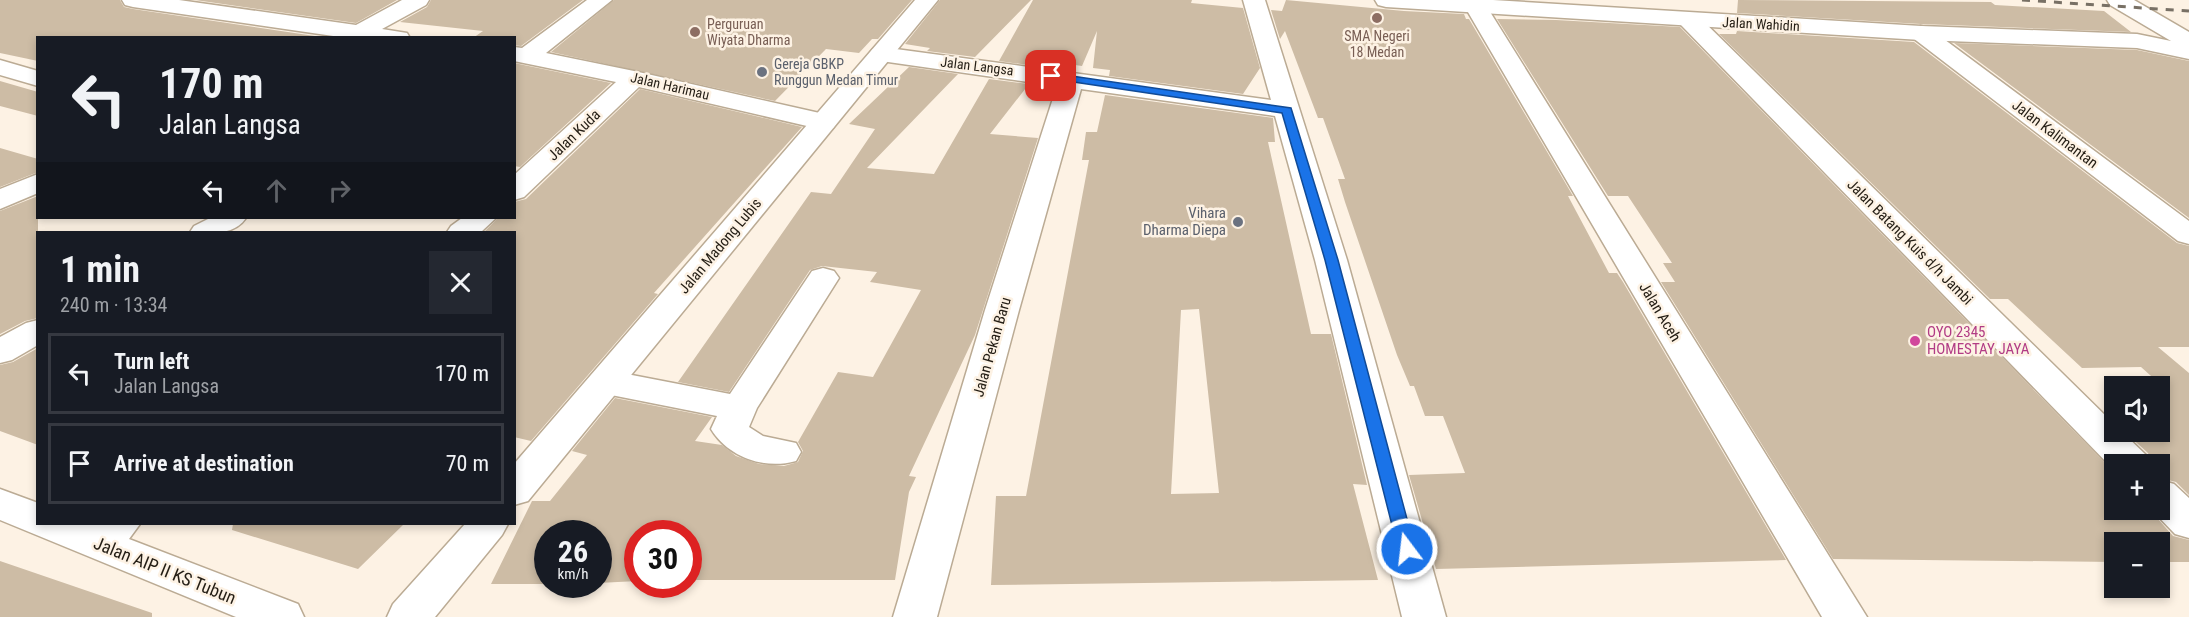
<!DOCTYPE html>
<meta charset="utf-8">
<style>
:root{--surface:#171b24;--page:#242831;--text:#f1f3f6;--muted:#9ea1a6;--line:#363941}
body{margin:0;font-family:"Roboto Condensed",sans-serif;background:var(--page);color:var(--text);height:100vh;display:flex;flex-direction:column;font-size:22px;white-space:nowrap}
*{box-sizing:border-box;margin:0}
p{font-size:20px;color:var(--muted)}
.icon{flex:none;width:33px;height:33px;fill:none;stroke:currentColor;stroke-width:2;stroke-linecap:round;stroke-linejoin:round}
.map{position:relative;flex:1;overflow:hidden}
.side{position:absolute;left:36px;top:231px;width:480px;height:294px;display:flex;flex-direction:column;background:var(--surface);border-radius:0px;box-shadow:0 3px 9px #0003}
.side>*{flex:none}
.guide{position:absolute;left:36px;top:36px;width:480px;height:183px;border-radius:0px;box-shadow:0 3px 9px #0003;background:#171b24;color:var(--text);overflow:hidden}
.tools{position:absolute;left:2104px;top:376px;display:grid;gap:12px}
.tools a{display:grid;place-items:center;width:66px;height:66px;border-radius:0px;background:var(--surface);box-shadow:0 3px 9px #0003;font-size:30px}
.speed{position:absolute;left:534px;top:520px;display:flex;gap:12px;font-size:30px;font-weight:700;text-align:center}
.speed>*{display:grid;place-content:center;width:78px;height:78px;border-radius:50%;background:var(--surface);box-shadow:0 3px 9px #0003;line-height:1}
.speed small{font-size:15px;font-weight:400}
.speed .limit{border:9px solid #d22;background:#fff;color:#111}
.pin{position:absolute;display:grid;place-items:center;width:51px;height:51px;color:#fff;margin:-26px;border-radius:12px;box-shadow:0 3px 9px #0006}
.me{position:absolute;width:66px;margin:-33px;rotate:345deg;stroke-linejoin:round;filter:drop-shadow(0 0 4px #0008)}
.turn{display:flex;align-items:center;gap:21px;height:126px;padding:0 24px;font-size:27px}
.turn .icon{width:78px;height:78px;stroke-width:2.5}
.turn b{display:block;font-size:42px;line-height:51px}
.lanes{display:flex;align-items:center;height:57px;padding:0 24px;background:#0003;justify-content:center;gap:30px;direction:ltr}
.lanes .off{opacity:.35}
.round{display:grid;place-items:center;flex:none;width:63px;height:63px;border-radius:0px;background:var(--page)}
.summary{display:flex;align-items:center;justify-content:space-between;height:102px;padding:0 24px}
h1{font-size:36px;font-weight:700;line-height:45px}
ul{padding:0;list-style:none}
li{display:flex;align-items:center;gap:18px;height:81px;margin:0 12px 9px;padding:0 12px;border:3px solid var(--line);border-radius:0px}
li div{flex:1}
li b{display:block;font-size:22px}
li em{font-style:normal}
.map>svg:first-child{display:block}
.building{fill:#cdbca5;fill-rule:evenodd}
.lines{fill:none;stroke-linecap:round;stroke-linejoin:round}
.street-casing{stroke:#bbab94;stroke-width:3}
.secondary-casing{stroke:#bbab94;stroke-width:3}
.primary-casing{stroke:#bbab94;stroke-width:3}
.street{fill:#fff;fill-rule:evenodd}
.secondary{fill:#fff;fill-rule:evenodd}
.primary{fill:#fff;fill-rule:evenodd}
.rail{stroke:#787065;stroke-width:3;stroke-dasharray:8 8;stroke-linecap:butt}
.route{fill:#1a73e8;stroke:#114b97;stroke-width:1.5}
.education-dot{fill:#8d6e63;stroke:#fdf2e4;stroke-width:2}
.worship-dot{fill:#6b7280;stroke:#fdf2e4;stroke-width:2}
.hotel-dot{fill:#d1479c;stroke:#fdf2e4;stroke-width:2}
.labels{text-anchor:middle;dominant-baseline:central;stroke-width:5;stroke-linejoin:round;paint-order:stroke}
.far-education-label{font-size:14px;fill:#785e54;stroke:#fdf2e4;text-anchor:start}
.far-street-label{font-size:14px;fill:#231d14;stroke:#fdf2e4}
.far-worship-label{font-size:14px;fill:#5b616d;stroke:#fdf2e4;text-anchor:start}
.street-label{font-size:15px;fill:#231d14;stroke:#fdf2e4}
.worship-label{font-size:15px;fill:#5b616d;stroke:#fdf2e4;text-anchor:end}
.hotel-label{font-size:15px;fill:#b23c85;stroke:#fdf2e4;text-anchor:start}
.near-street-label{font-size:18px;fill:#231d14;stroke:#fdf2e4}
</style>
<div class="map">
<svg width="2189" height="617" viewBox="0 0 2189 617">
<rect width="100%" height="100%" fill="#fdf2e4"/>
<!-- building -->
<path class="building" d="M0 0H120L124 7 133 9 328 38H38V61L0 53Z
M195 0H397L356 23Z
M431 0H583L521 46 514 45V38H473L483 31 400 22 427 7Z
M614 0H912L878 39H872L859 53 826 49 775 101 551 52Z
M940 0H1031L975 57 927 51 930 48 905 44Z
M1033 0H1192L1191 3 1243 8 1260 68 1243 94 1109 76 1110 70 1093 68 1097 31 1082 66 1047 61 1042 67 999 61Z
M1286 0 1404 11 1464 14 1466 19H1469L1573 196H1568L1609 273H1617L1623 282 1786 560 1436 569 1409 475 1465 473 1443 416H1425L1414 386H1410L1397 355 1345 202 1338 179H1345L1323 118H1318L1285 31 1280 39 1271 10 1282 11Z
M1738 0 1991 2 1995 5 2104 11 2131 32 1921 24 1737 13Z
M1497 19 1556 20 1680 27 2115 473V510H2150L2173 536 2189 540V562H2160V543H2115V562L1833 559 1661 282H1675L1663 263H1672L1628 196H1608Z
M1737 31 1914 42 2177 243 2189 246V347H2158L2189 373V495L2176 482 2160 478V465H2153L2148 453 2127 434H2160V384L2141 367 2082 368 2008 299H1990L1719 34H1736Z
M1954 43 2137 50 2189 61V218Z
M514 63 611 83 520 167 514 166Z
M909 67 958 74 867 168 934 174 989 79 1029 84 990 134 1038 138 975 335 909 476 916 477 909 492 895 580H688V534H638V581L598 583V534H548V584H491L532 501H550L587 455 572 451 615 398 712 417 695 441 722 445 736 456 759 464 784 466 798 462 803 451 798 442 838 372 873 377 921 290 870 282 877 272 822 266 810 270 729 392 678 382 811 192 831 194 875 129 849 124Z
M0 81 38 92V116L0 106Z
M640 89 802 127 654 293 658 294 531 441 514 437V232H484L498 218H514V202L526 199Z
M1105 95 1273 118 1275 142H1268L1311 334H1331L1367 485 1353 484 1378 580 991 585 996 496H1026L1089 160H1082L1086 132H1097ZM1199 309 1219 493 1171 494 1181 310Z
M0 148 38 159V172L0 187Z
M38 196V318L25 321 0 334V211Z
M38 348V445L0 431V365L13 362Z
M233 524H404L358 569 232 530Z
M0 561 152 613V617H0Z"/>
<g class="lines">
<defs>
<path id="street" d="M122 0H179L356 25 402 0H429L426 5 382 29 407 33 410 38H347L133 7 125 5Z
M587 0H612L546 53 634 71 824 114 833 116 837 122 833 128 824 130 639 87 524 197 514 200V175L616 82 514 61V47L522 48Z
M1243 0H1265L1347 260 1446 617H1402L1315 260 1275 116 1081 89 1019 310 937 617H893L985 310 1057 86 881 61 873 59 869 54 873 49 881 47 1271 100Z
M1476 0 1484 2 1487 7 1867 617H1822L1465 7 1468 2Z
M1689 13 1697 15 2115 425V432H2122L2146 455 2151 465H2115V471L1681 25 1678 20 1681 15Z
M1921 26 1929 28 2189 221V244L2178 241 1913 38 1909 33 1913 28Z
M0 60 38 71V86L0 75Z
M38 174V193L0 209V189Z
M210 218H246C233 237 210 232 190 232L194 226Z
M462 218H496L481 232H447L451 226Z
M823 268 834 271 839 278 757 408 749 427 763 436 796 443 801 452 796 461C764 470 728 457 711 429L717 416 606 394 593 390 588 382 593 374 606 370 730 394 812 271Z
M38 320V345L12 360 0 363V337L26 323Z
M2160 480 2174 484 2189 498V538L2175 534 2152 510H2160Z
M0 489 38 503V524H140L129 539 298 604 304 617H236L0 520Z"/>
<path id="secondary" d="M915 0H938L528 501 514 505V464Z
M1375 0H1493L1921 26 2137 34 2171 41 2110 5 2107 0H2134L2189 32V59L2137 48 1921 40 1386 7 1378 5Z
M465 524H508L502 535 435 617H387L393 604Z"/>
<path id="primary" d="M2186 33 2189 34V48L2178 45 2174 40 2178 35Z"/>
</defs>
<!-- street casing -->
<use href="#street" class="street-casing"/>
<!-- secondary casing -->
<use href="#secondary" class="secondary-casing"/>
<!-- primary casing -->
<use href="#primary" class="primary-casing"/>
<!-- street -->
<use href="#street" class="street"/>
<!-- secondary -->
<use href="#secondary" class="secondary"/>
<!-- primary -->
<use href="#primary" class="primary"/>
<!-- rail -->
<path class="rail" d="M2022 0 2189 11"/>
</g>
<!-- route -->
<path class="route" d="M1051 73 1291 108 1338 260 1415 549 1413 554 1407 556 1401 554 1398 549 1325 260 1282 113 1047 78 1046 76Z"/>
<!-- markers -->
<g class="education-dot">
<circle cx="1377" cy="18" r="6"/>
<circle cx="695" cy="32" r="6"/>
</g>
<g class="worship-dot">
<circle cx="762" cy="72" r="6"/>
<circle cx="1238" cy="222" r="6"/>
</g>
<circle class="hotel-dot" cx="1915" cy="341" r="6"/>
<g class="labels">
<!-- far-education labels -->
<g class="far-education-label">
<text x="707" y="24">Perguruan<tspan x="707" dy="16">Wiyata Dharma</tspan></text>
<text x="1377" y="36" text-anchor="middle">SMA Negeri<tspan x="1377" dy="16">18 Medan</tspan></text>
</g>
<!-- far-street labels -->
<g class="far-street-label">
<text transform="translate(1761 24) rotate(3)">Jalan Wahidin</text>
<text transform="translate(977 66) rotate(7)">Jalan Langsa</text>
<text transform="translate(670 86) rotate(13)">Jalan Harimau</text>
</g>
<!-- far-worship labels -->
<g class="far-worship-label">
<text x="774" y="64">Gereja GBKP<tspan x="774" dy="16">Runggun Medan Timur</tspan></text>
</g>
<!-- street labels -->
<g class="street-label">
<text transform="translate(2055 134) rotate(37)">Jalan Kalimantan</text>
<text transform="translate(574 135) rotate(-44)">Jalan Kuda</text>
<text transform="translate(1910 242) rotate(45)">Jalan Batang Kuis d/h Jambi</text>
<text transform="translate(720 246) rotate(-50)">Jalan Madong Lubis</text>
<text transform="translate(1660 312) rotate(59)">Jalan Aceh</text>
<text transform="translate(992 347) rotate(-74)">Jalan Pekan Baru</text>
</g>
<!-- worship labels -->
<g class="worship-label">
<text x="1226" y="213">Vihara<tspan x="1226" dy="17">Dharma Diepa</tspan></text>
</g>
<!-- hotel labels -->
<g class="hotel-label">
<text x="1927" y="332">OYO 2345<tspan x="1927" dy="17">HOMESTAY JAYA</tspan></text>
</g>
<!-- near-street labels -->
<g class="near-street-label">
<text transform="translate(165 570) rotate(22)">Jalan AIP II KS Tubun</text>
</g>
</g>
</svg>
<div class="tools">
<a><svg class="icon" aria-label="sound" viewBox="0 0 24 24"><path d="M4 9h4l5-4v14l-5-4H4zM17 9q2 3 0 6"/></svg></a>
<a>+</a>
<a>−</a>
</div>
<div class="speed"><div>26<small>km/h</small></div><div class="limit">30</div></div>
<div class="pin" style="left:1051px;top:76px;background:#d93025"><svg class="icon" aria-label="arrive" viewBox="0 0 24 24"><path d="M6 21V4h12l-3 4 3 4H6"/></svg></div>
<svg class="me" style="left:1407px;top:549px" viewBox="-20 -20 40 40"><circle r="17" fill="#1a73e8" stroke="#fff" stroke-width="3"/><path d="M0-11L8 9 0 5-8 9z" fill="#fff"/></svg>
<div class="guide">
<div class="turn"><svg class="icon" aria-label="left" viewBox="0 0 24 24"><path d="M17 20v-9H6M10 6l-5 5 5 5"/></svg><div><b>170 m</b>Jalan Langsa</div></div>
<div class="lanes"><svg class="icon" aria-label="left" viewBox="0 0 24 24"><path d="M17 20v-9H6M10 6l-5 5 5 5"/></svg><svg class="icon off" aria-label="ahead" viewBox="0 0 24 24"><path d="M12 20V5M6 11l6-6 6 6"/></svg><svg class="icon off" aria-label="right" viewBox="0 0 24 24"><path d="M7 20v-9h11M14 6l5 5-5 5"/></svg></div>
</div>
<section class="side">
<div class="summary"><div><h1>1 min</h1><p>240 m · 13:34</p></div><a class="round"><svg class="icon" aria-label="close" viewBox="0 0 24 24"><path d="M6 6l12 12M18 6L6 18"/></svg></a></div>
<ul>
<li><svg class="icon" aria-label="left" viewBox="0 0 24 24"><path d="M17 20v-9H6M10 6l-5 5 5 5"/></svg><div><b>Turn left</b><p>Jalan Langsa</p></div><em>170 m</em></li>
<li><svg class="icon" aria-label="arrive" viewBox="0 0 24 24"><path d="M6 21V4h12l-3 4 3 4H6"/></svg><div><b>Arrive at destination</b></div><em>70 m</em></li>
</ul>
</section>
</div>
